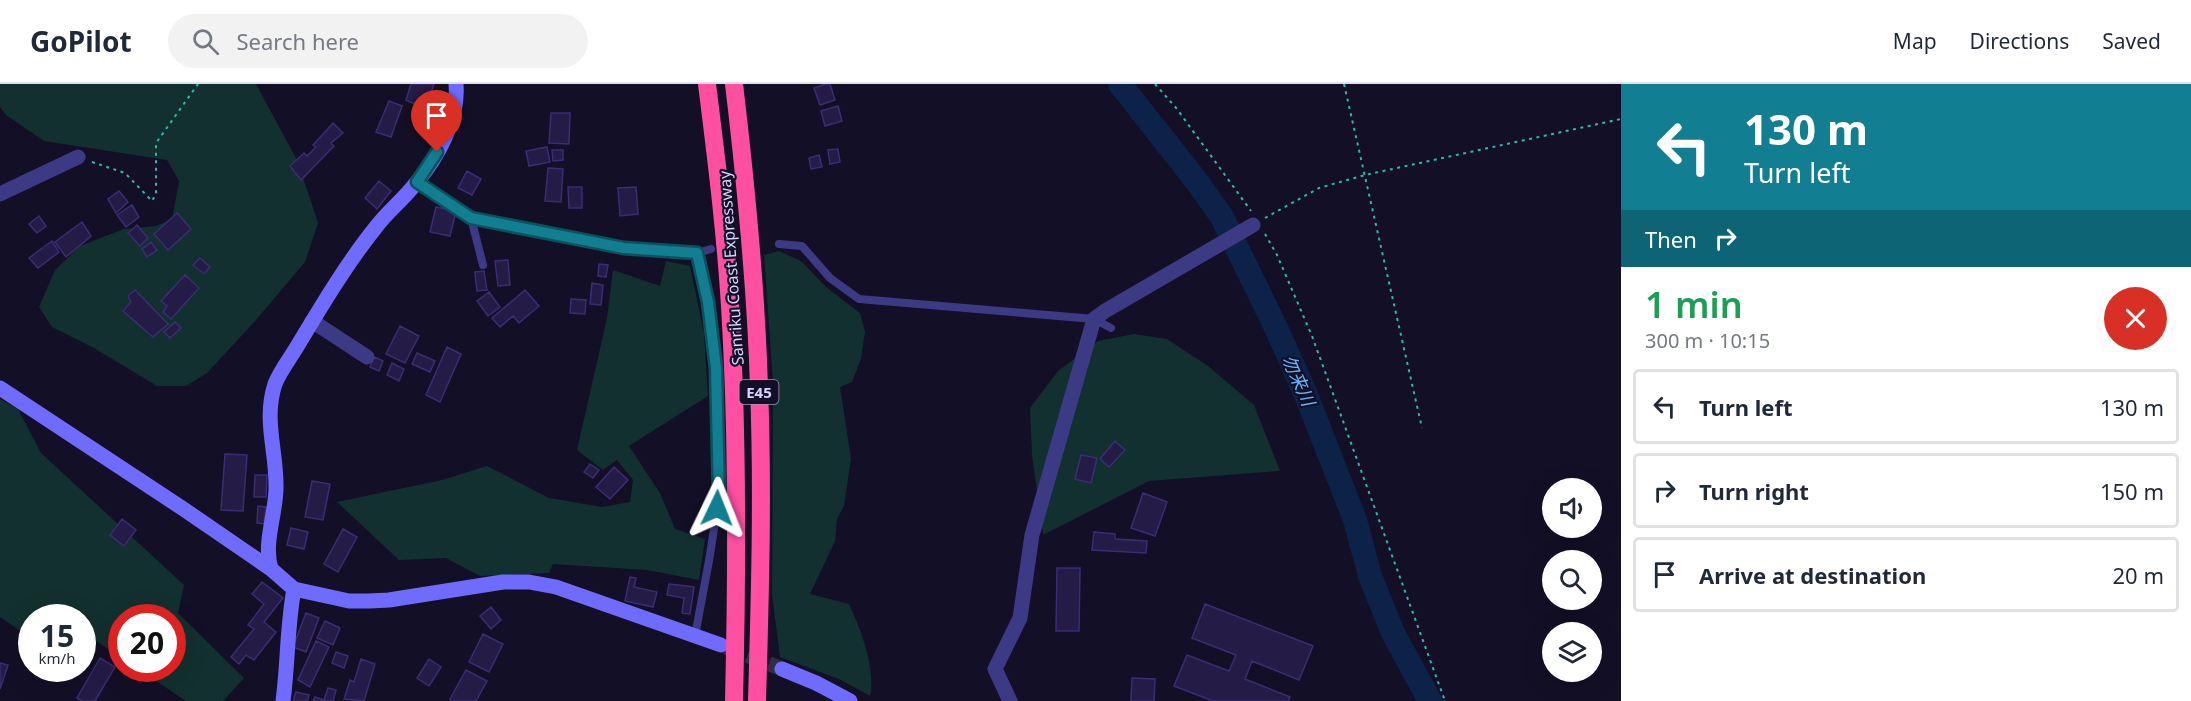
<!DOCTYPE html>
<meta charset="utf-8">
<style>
:root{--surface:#fff;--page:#f2f2f3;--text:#1f2937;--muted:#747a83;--line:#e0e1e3}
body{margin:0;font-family:"Noto Sans","Noto Sans JP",sans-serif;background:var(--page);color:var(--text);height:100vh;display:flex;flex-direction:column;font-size:22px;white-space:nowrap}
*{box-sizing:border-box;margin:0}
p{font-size:20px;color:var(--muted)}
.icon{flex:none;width:33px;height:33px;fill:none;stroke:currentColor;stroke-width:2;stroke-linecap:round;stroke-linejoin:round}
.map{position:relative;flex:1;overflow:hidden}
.panel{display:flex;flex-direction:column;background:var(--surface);width:570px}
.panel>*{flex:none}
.hud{background:#117e91;color:#fff;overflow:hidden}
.fabs{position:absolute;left:1542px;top:394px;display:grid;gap:12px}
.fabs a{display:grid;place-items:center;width:60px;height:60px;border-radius:50%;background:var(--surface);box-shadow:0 6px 24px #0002;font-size:30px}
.speed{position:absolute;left:18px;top:520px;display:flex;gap:12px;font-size:30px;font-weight:700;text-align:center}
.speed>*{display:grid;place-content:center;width:78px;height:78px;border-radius:50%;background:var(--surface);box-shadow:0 6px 24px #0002;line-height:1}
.speed small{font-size:15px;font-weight:400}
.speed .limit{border:9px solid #d22;background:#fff;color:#111}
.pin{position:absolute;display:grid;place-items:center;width:51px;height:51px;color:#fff;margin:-62px -26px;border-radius:50% 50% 50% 0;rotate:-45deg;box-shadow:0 0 6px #0007}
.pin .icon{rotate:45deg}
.me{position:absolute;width:66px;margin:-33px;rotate:2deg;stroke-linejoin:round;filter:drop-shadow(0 0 4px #0008)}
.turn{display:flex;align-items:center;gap:21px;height:126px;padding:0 24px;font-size:27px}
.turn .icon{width:78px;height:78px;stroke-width:2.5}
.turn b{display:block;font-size:42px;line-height:51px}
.then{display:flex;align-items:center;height:57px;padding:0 24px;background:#0003;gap:12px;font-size:22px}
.round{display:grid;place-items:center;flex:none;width:63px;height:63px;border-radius:32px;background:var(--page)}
.summary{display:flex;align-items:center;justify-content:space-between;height:102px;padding:0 24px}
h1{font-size:36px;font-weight:600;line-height:45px;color:#1e9e55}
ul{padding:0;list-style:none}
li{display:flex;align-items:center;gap:18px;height:75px;margin:0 12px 9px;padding:0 12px;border:3px solid var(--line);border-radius:6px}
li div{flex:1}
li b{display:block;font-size:22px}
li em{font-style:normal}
header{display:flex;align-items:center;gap:36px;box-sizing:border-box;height:84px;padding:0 30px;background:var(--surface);border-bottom:2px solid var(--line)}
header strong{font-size:28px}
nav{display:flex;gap:33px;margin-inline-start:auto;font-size:21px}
.search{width:420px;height:54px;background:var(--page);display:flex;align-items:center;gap:15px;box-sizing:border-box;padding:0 21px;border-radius:33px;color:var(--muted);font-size:22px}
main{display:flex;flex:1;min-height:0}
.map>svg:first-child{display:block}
.green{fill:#12302f}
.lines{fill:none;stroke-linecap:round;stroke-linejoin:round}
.river{stroke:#0c2248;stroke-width:24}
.building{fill:#241b47;stroke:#3b2d73;stroke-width:1.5}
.secondary-tunnel{stroke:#312d47;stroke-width:15;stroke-dasharray:15 8;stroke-linecap:butt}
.path{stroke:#2fb8b0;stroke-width:2;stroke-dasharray:3 4.5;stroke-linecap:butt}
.lane{stroke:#3d3a85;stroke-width:8}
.street{stroke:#3d3a85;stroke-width:15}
.secondary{stroke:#6f6bff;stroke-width:15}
.highway{stroke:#ff4fa3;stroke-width:18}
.route-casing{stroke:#0b525e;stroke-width:15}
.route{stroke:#117e91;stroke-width:10}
.labels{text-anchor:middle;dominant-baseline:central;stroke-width:4.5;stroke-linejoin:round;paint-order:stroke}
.shield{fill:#130f26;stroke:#9e99be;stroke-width:1.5}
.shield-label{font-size:15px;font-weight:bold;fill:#d9d4ff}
.street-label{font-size:16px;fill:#d9d4ff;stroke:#130f26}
.water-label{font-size:18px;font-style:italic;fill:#62b6ff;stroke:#130f26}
</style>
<header>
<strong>GoPilot</strong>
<div class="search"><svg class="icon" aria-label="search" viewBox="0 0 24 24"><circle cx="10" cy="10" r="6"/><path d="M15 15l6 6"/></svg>Search here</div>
<nav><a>Map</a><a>Directions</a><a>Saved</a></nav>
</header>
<main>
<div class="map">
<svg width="1621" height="617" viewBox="0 0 1621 617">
<rect width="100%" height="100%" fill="#130f26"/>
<!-- green -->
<path class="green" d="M0 0H256L297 76 318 139 305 178 256 236 207 289 186 302H157L94 264 52 243 39 223 55 186 80 162 124 145 156 142 172 135 179 97 167 76 44 57 6 31 0 23Z
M779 167 801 177 826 203 860 229 865 248 861 275 852 298 840 303 851 375 844 422 837 435 835 457 810 510 849 520C861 546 876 584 870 612L839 595 780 573 772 511 773 298 764 171Z
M666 177 690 182 704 249 708 312 629 362 660 409 675 445 705 455 699 496 647 486 553 480 549 489 480 492 446 474 399 476 337 418 442 396 487 382 549 414 602 423 630 418 633 396 617 376 603 386 577 366 607 234 613 186 660 202Z
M1134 250 1167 255 1208 282 1254 321 1280 387 1149 397 1043 451 1032 371 1030 324 1058 287 1098 257Z
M0 315 18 325 41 369 184 501 178 529 244 594 223 617H186L138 585H172V534H122L121 574 86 550 83 552 82 534H32L31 554 0 533Z"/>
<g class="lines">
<!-- river -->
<path class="river" d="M1120 0 1198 99 1222 133 1277 246 1306 311 1355 436 1370 492 1393 549 1430 617"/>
</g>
<!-- building -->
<path class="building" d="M411 0H434L423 31 415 27 417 21 406 16Z
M826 0H830L835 16 820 21 814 4Z
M389 17 402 22 391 53 376 48Z
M838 22 842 37 825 42 821 27Z
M551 29H570L569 60 549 59Z
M333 39 343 49 331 59 334 62 301 96 290 82 304 69 307 72 316 63 313 61Z
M547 63 550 78 529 82 526 67Z
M838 65 840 78 830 80 828 66Z
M552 66H563V76L553 77Z
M819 71 822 83 811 85 809 74Z
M548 84 563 85 561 118 545 117Z
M467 87 481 95 472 111 458 104Z
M379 97 391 107 377 125 365 114Z
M568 103H582V124H569Z
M636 103 638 130 620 132 618 104Z
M119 107 128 118 116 129 108 115Z
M132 121 139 133 126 143 117 131Z
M436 123 456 127 450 152 430 148Z
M177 129 191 145 168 166 154 150Z
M39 132 46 142 37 149 29 140Z
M82 138 91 152 66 173 55 158Z
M137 141 148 154 140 162 128 149Z
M52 157 59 168 38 184 29 174Z
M151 158 157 166 147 173 142 165Z
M200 174 210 183 204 190 193 181Z
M508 176 510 201 498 202 495 177Z
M599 180 608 181 606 193 598 192Z
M484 187 487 206 477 207 475 188Z
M185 191 199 204 171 235 163 228 167 222 161 217Z
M592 199 603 201 601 221 590 220Z
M135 206 168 240 153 253 123 227 131 218 128 212Z
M525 206 539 222 519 239 513 232 500 243 492 234Z
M489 208 500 223 488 232 477 217Z
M571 215 586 216 585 230 570 229Z
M175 238 181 244 170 254 164 248Z
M400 242 419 252 405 279 386 270Z
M447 263 461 270 440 318 426 311Z
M417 269 435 277 430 288 412 280Z
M374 273 383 277 379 287 370 283Z
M392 279 404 285 399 297 387 291Z
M1115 357 1125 366 1109 383 1100 375Z
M225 370 247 371 243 427 221 426Z
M1081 371 1097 374 1091 399 1075 395Z
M590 380 599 386 593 394 584 388Z
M614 383 628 396 610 415 596 403Z
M255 391H267L266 413H254Z
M312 397 330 400 323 436 305 433Z
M1143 409 1167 418 1155 452 1131 444Z
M258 422 266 423 264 440 257 439Z
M122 435 136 446 124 462 110 451Z
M291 444 308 448 304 465 287 461Z
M343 445 357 453 338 488 324 480Z
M1094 448 1115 450V455L1147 457 1146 469 1092 466Z
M1057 484H1080L1079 547H1056Z
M630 493 636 494 634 503 657 508 653 523 625 517Z
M262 498 283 514 264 538 276 548 254 576 246 571 239 580 231 573 254 545 248 541 264 520 252 510Z
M669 500 694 503 690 530 682 529 684 514 667 511Z
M1205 520 1313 562 1299 596 1252 577 1245 595 1290 613 1288 617H1213L1174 602 1187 571 1229 587 1236 571 1192 554Z
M491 523 501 536 491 545 480 532Z
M306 529 319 534 306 568 293 563Z
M325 537 340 544 333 561 317 554Z
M483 550 503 560 489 588 469 578Z
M316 557 329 563 310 603 298 596Z
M336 568 348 572 344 584 332 579Z
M100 574 115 583 95 617H82L77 614Z
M361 575 375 580 364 617 344 615 350 596 354 598Z
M429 575 441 583 429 602 417 594Z
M0 579 8 581 0 605Z
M466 586 487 597 476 617H452L450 615Z
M1132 594 1155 595 1154 617H1131Z
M328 604 336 606 333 617H313L315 613 324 616Z
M296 608 309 611 307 617H293Z"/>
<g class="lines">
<!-- secondary-tunnel -->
<path class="secondary-tunnel" d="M726 563 782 585"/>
<!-- path -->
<path class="path" d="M1155 0 1177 25 1251 127
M1344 0 1422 344
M92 78 125 89 152 117 156 110V59L198 0
M1265 134 1319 104 1365 91 1621 35
M1265 150 1277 171 1312 252 1445 617"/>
<!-- lane -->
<path class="lane" d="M417 98 471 134 624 164 697 169 711 165
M471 134 483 181
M779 160 802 162 830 194 859 215 1094 235 1111 244
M695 552 710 471 719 411 716 284 708 218 697 169"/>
<!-- street -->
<path class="street" d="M0 110 78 73
M312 237 367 273
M1010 617 995 585 1020 534 1032 451 1094 235 1105 227 1253 141"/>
<!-- secondary -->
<path class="secondary" d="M0 304 182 424 271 485 294 505 349 517H369L389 516 503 498H529L556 503 721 561
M271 485C263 459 276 430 276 404 277 368 263 336 275 300 280 287 291 273 298 261 322 221 347 179 376 143 388 127 404 115 416 99 438 73 459 35 456 0
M782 585 816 599 850 617
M283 617C288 580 287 542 294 505"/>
<!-- highway -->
<path class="highway" d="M707 0C717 80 727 160 731 240 738 365 737 491 734 617
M734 0C746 101 756 202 759 303 763 408 760 513 757 617"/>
</g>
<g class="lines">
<defs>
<path id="route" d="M437 68 417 98 471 134 624 164 697 169 708 218 716 284 719 411 717 424"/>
</defs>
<!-- route casing -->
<use href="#route" class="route-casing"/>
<!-- route -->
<use href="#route" class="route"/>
</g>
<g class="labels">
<!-- shield labels -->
<rect class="shield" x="739.5" y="296" width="39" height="24" rx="4.5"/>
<g class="shield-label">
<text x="759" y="308">E45</text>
</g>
<!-- street labels -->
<g class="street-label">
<text transform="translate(731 184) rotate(-94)">Sanriku Coast Expressway</text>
</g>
<!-- water labels -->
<g class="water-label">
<text transform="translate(1299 296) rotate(66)">勿来川</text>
</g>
</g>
</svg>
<div class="fabs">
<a><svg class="icon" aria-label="sound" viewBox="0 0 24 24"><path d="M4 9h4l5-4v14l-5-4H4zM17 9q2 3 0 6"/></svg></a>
<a><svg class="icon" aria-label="search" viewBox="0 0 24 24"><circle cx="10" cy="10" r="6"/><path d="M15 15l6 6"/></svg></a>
<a><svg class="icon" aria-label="layers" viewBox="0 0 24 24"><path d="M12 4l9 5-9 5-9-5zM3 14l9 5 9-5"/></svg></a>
</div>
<div class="speed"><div>15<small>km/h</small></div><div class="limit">20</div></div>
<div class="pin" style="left:437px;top:68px;background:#d93025"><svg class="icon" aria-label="arrive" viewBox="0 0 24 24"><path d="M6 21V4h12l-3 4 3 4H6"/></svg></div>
<svg class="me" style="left:717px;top:424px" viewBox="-20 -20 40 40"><path d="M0-17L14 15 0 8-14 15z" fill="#117e91" stroke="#fff" stroke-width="4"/></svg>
</div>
<section class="panel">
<div class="hud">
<div class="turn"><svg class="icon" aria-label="left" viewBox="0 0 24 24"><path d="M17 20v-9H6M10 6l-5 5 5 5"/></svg><div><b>130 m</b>Turn left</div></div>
<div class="then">Then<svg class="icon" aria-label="right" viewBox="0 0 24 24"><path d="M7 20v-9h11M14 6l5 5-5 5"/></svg></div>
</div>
<div class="summary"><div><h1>1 min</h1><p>300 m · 10:15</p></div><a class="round" style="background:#d93025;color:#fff"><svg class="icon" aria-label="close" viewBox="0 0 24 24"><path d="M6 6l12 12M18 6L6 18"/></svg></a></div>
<ul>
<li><svg class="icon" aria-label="left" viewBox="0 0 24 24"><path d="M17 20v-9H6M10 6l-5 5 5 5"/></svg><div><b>Turn left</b></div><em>130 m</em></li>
<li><svg class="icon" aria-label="right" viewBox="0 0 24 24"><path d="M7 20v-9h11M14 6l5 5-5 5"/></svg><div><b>Turn right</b></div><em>150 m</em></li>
<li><svg class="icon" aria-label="arrive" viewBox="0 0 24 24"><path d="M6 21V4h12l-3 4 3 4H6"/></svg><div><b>Arrive at destination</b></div><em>20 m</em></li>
</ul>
</section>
</main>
